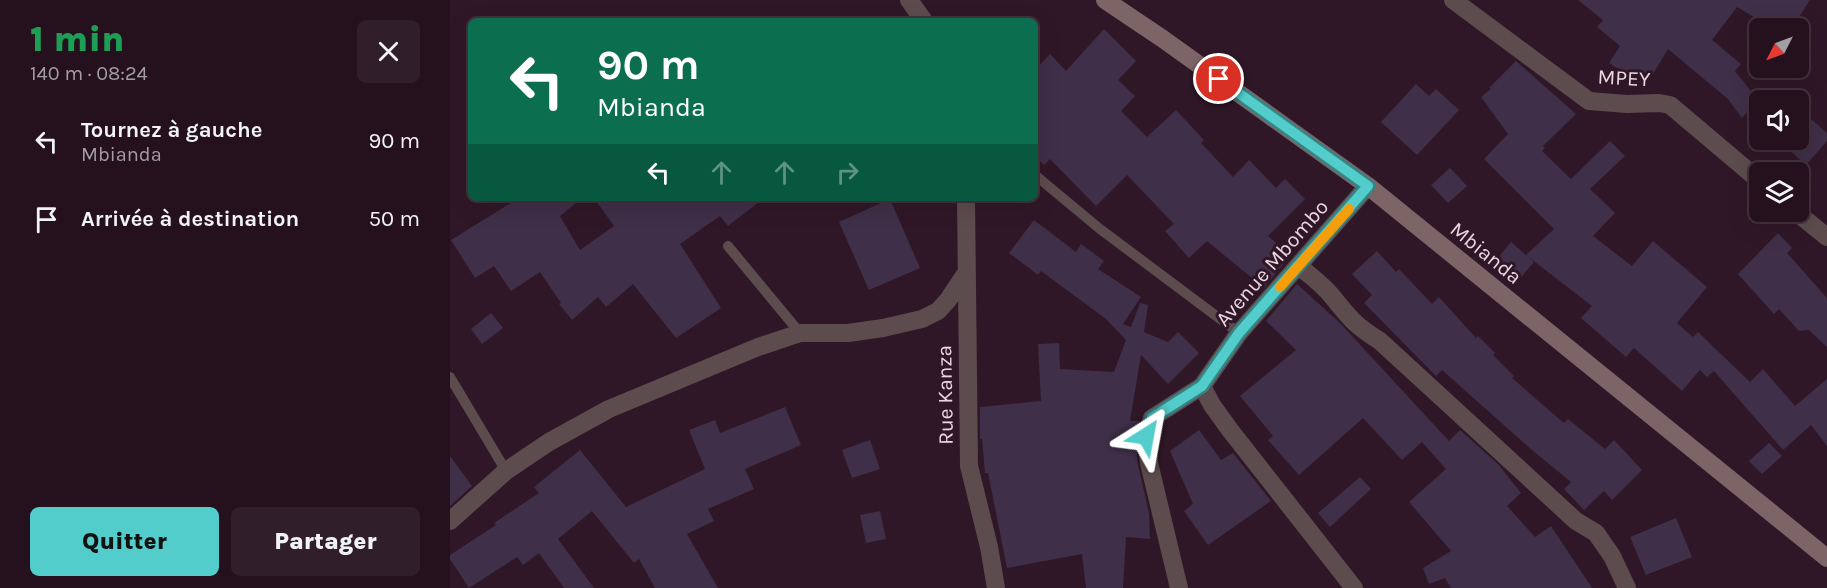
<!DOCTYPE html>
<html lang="fr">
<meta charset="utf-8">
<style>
:root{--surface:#24111d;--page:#301f2a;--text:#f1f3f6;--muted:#a39da4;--line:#41313b;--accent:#53cdcb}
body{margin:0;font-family:Karla,sans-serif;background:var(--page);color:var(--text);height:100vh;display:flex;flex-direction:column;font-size:22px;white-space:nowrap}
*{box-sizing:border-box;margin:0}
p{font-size:20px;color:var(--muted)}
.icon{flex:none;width:33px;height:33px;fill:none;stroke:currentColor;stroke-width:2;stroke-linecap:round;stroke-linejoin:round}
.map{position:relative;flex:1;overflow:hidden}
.sheet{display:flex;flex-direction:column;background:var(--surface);width:450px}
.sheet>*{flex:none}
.hud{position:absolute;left:18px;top:18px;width:570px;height:183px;border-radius:9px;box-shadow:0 6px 24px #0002,0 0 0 2px var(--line);background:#0b6e4f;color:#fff;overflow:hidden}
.needle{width:39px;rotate:228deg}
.fabs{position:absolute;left:1299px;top:18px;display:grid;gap:12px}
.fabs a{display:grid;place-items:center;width:60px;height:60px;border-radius:9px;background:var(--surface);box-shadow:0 6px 24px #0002,0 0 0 2px var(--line);font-size:30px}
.pin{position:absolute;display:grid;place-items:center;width:51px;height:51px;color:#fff;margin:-26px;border:3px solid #fff;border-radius:50%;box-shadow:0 2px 6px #0007}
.me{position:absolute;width:66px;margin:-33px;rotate:34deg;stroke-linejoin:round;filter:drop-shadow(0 0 4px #0008)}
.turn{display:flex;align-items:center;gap:21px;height:126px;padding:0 30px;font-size:27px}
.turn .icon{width:78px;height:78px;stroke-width:2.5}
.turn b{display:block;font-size:42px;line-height:51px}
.lanes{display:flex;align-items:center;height:57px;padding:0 30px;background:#0003;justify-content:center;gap:30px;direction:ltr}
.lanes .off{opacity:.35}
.round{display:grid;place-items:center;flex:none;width:63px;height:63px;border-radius:9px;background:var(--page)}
.headline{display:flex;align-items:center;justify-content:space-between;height:102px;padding:0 30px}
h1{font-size:36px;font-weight:800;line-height:45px;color:#1e9e55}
.button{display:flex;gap:12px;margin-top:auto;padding:12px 30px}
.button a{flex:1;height:69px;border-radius:9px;background:var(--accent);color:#111;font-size:24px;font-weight:800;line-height:69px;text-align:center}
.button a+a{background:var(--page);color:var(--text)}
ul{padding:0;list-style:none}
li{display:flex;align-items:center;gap:18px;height:78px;padding:0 30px}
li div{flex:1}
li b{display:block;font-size:22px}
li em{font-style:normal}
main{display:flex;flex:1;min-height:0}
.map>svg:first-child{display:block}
.building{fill:#3f2f48}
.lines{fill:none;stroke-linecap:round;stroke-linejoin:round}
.lane{stroke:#5c4c4d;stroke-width:10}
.street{stroke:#5c4c4d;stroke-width:18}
.secondary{stroke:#7d6467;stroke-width:18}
.route-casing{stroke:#368584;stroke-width:15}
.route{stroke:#53cdcb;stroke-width:10}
.slow{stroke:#f59e0b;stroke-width:10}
.labels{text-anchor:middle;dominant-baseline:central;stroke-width:6;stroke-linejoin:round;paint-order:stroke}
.street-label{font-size:21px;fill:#e9d7e1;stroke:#301727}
</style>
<main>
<section class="sheet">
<div class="headline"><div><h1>1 min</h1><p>140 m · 08:24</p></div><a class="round"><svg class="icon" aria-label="close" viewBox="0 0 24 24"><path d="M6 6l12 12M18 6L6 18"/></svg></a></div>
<ul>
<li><svg class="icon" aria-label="left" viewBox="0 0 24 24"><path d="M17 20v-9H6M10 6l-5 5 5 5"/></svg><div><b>Tournez à gauche</b><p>Mbianda</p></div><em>90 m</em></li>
<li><svg class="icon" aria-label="arrive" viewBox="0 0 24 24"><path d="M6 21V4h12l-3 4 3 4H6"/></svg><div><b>Arrivée à destination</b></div><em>50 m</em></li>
</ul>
<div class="button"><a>Quitter</a><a>Partager</a></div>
</section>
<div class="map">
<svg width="1377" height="588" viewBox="0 0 1377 588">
<rect width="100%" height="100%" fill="#301727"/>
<!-- building -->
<path class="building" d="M1128 0H1360L1342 28H1322L1287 7 1262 40 1291 64 1285 71 1308 100 1292 118 1278 99 1218 49 1200 79 1189 72 1184 79 1159 63 1170 46 1147 27 1153 20Z
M654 29 686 61 668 80 685 96 671 111 697 137 726 110 754 140 751 143 783 177 799 160 826 188 835 179 855 199 818 236 841 255 814 288 757 241 739 258 715 231 724 224 677 175 646 206 600 159 594 165 585 156V70L600 54 616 71Z
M1066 61 1126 114 1093 146 1095 148 1092 151 1121 179 1160 141 1175 156 1140 189 1165 213 1143 236 1182 266 1203 241 1257 287 1227 323 1243 337 1248 332 1300 382 1313 369 1345 406 1377 379V446L1361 425 1333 450 1264 371 1257 377 1250 370 1232 391 1184 348 1176 357 1131 318 1142 306 1076 255 1104 229 1034 159 1058 134 1031 97 1041 89 1039 88Z
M966 84 979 96 986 89 1009 110 967 155 931 122Z
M1348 108 1377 133V141L1356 165 1328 140H1348Z
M1000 168 1017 186 998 203 981 185Z
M69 198H132L110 216 130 250 164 226 144 198H314L278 226 270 216 230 244 271 308 226 338 183 284 156 307 148 297 122 320 109 304 111 303 90 272 61 291 44 266 25 278 1 240Z
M440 199 470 268 419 290 389 222Z
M584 220 626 252 631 244 654 261 648 269 691 297 673 324 681 327 690 303 698 305 694 332 718 342 728 332 749 353 718 384 691 355 680 421H689L685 437 688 465 699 513 700 539 676 537 673 588H636L632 554 557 568 538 473H535L532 439H530V407L591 401 588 344 609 343 610 369 664 372 676 340 656 319 591 271 588 275 559 253Z
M1328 233 1342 248 1337 253 1377 298V347L1359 330 1349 331 1329 309 1324 314 1288 274Z
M1061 242 1084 262 1066 283 1043 264Z
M927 251 946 272 949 269 982 304 989 297 1026 338 1028 336 1045 353 1043 355 1064 376 1062 378 1114 423 1118 419 1155 449 1164 440 1192 470 1162 500 1154 491 1134 510 1114 489 1121 482 1082 450 992 370 986 376 914 303 922 295 902 274Z
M847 284 890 323 999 441 1010 430 1048 464 1071 493 1057 506 1085 537 1101 526 1142 588H1001L995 578 979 584 973 568 1001 551 959 502 996 469 972 442 952 460 913 418 849 475 818 440 823 436 790 396 846 350 816 321Z
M41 313 53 328 32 344 21 329Z
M335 407 351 445 295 469 304 489 258 509 264 521 237 534 268 588H205L189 559 184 563 142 511 108 539 144 588H114L89 553 73 565 67 557 19 588 0 559V555L46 525 44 523 89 493 84 487 130 450 176 507 255 469 239 430 265 420 270 433Z
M749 430 771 460 783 453 821 501 758 545 734 511 743 504 720 451Z
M420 440 430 469 402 478 392 450Z
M1319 443 1332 456 1312 474 1299 461Z
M0 456 22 486 0 506Z
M910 477 921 489 880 527 868 513Z
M430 511 436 539 416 543 410 515Z
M1226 518 1242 557 1196 575 1180 537Z"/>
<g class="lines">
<!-- lane -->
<path class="lane" d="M585 175 650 229 789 333
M278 246 350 333
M0 377 56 471"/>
<!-- street -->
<path class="street" d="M459 0 474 21
M1003 0 1139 101 1177 104 1209 103 1220 105 1310 181
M516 198 519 466 539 547 546 588
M1346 212 1377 237
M849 266C859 275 872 284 881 295 900 318 904 325 930 341L1126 521 1146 533 1162 556 1177 588
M752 386 762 405 780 430 904 588
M0 521 56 471 99 442 159 409 308 347 350 333H398L433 328 472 319 488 311 498 300 516 273
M729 588 699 463 696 436 702 418 752 386 789 333 918 186"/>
<!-- secondary -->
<path class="secondary" d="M655 0 713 39 918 186 1377 558"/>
</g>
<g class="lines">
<defs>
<path id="route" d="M696 436 702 418 752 386 789 333 918 186 769 79"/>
</defs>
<!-- route casing -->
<use href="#route" class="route-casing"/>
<!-- route -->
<use href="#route" class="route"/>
<!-- slow -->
<path class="slow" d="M830 287 899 209"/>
</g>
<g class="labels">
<!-- street labels -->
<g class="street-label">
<text transform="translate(1174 78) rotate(3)">MPEY</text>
<text transform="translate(1036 253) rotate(39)">Mbianda</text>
<text transform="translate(822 263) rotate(-49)">Avenue Mbombo</text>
<text transform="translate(495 395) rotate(-91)">Rue Kanza</text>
</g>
</g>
</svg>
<div class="fabs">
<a><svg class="needle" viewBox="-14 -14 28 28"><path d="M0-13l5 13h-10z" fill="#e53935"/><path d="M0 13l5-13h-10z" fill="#a39da4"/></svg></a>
<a><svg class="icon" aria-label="sound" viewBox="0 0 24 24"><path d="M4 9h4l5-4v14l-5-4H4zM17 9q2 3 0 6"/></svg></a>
<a><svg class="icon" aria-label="layers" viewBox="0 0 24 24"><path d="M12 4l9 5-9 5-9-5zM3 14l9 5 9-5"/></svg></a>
</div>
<div class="pin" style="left:769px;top:79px;background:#d93025"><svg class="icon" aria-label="arrive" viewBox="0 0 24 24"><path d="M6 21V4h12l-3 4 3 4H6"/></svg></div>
<svg class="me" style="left:696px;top:436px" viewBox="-20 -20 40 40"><path d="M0-17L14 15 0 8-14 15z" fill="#53cdcb" stroke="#fff" stroke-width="4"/></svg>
<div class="hud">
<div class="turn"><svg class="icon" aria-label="left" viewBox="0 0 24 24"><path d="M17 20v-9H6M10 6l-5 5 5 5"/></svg><div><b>90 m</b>Mbianda</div></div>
<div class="lanes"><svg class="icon" aria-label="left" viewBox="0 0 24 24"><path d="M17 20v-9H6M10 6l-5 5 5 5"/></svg><svg class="icon off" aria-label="ahead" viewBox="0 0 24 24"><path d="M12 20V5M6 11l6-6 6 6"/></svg><svg class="icon off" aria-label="ahead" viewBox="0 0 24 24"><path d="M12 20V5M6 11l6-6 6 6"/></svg><svg class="icon off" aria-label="right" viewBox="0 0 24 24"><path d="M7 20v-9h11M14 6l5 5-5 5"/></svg></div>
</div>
</div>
</main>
